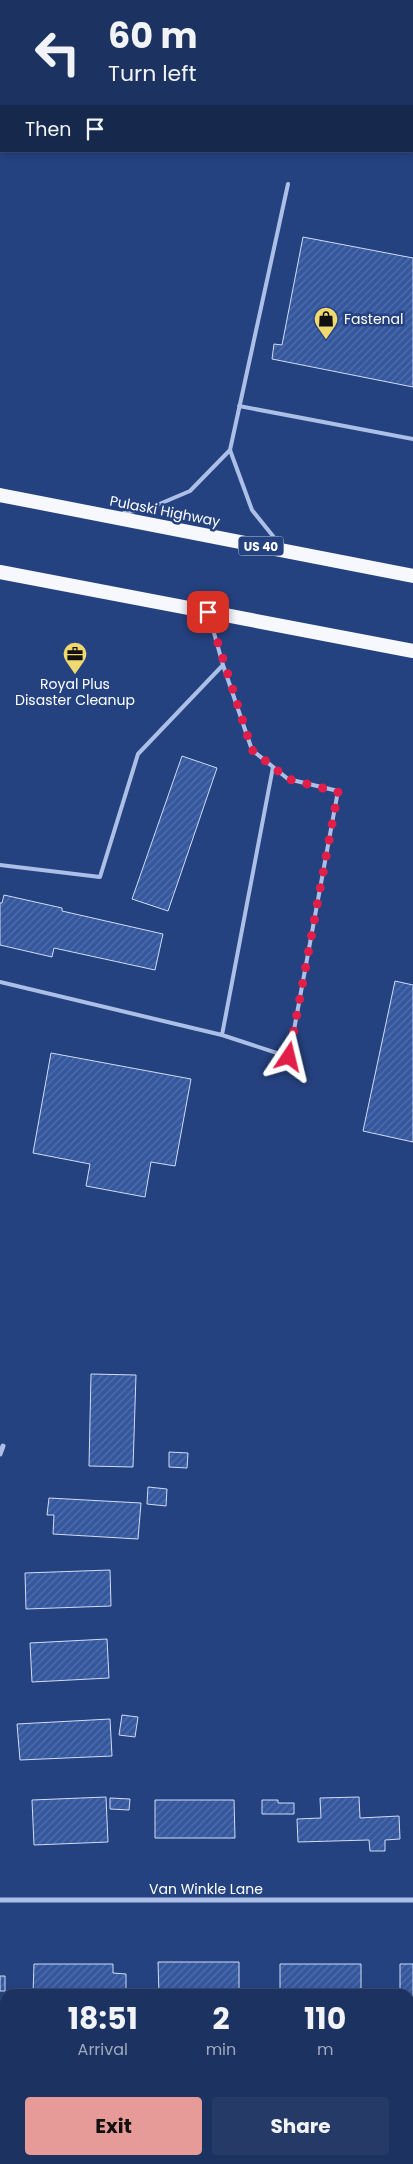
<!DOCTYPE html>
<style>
:root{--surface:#1c3260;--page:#253a66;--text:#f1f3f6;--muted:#a0aabd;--line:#3a4d75;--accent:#e69b98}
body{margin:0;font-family:Poppins,sans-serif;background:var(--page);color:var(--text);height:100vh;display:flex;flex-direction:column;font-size:19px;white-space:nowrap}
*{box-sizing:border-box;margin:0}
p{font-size:16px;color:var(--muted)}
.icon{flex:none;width:28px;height:28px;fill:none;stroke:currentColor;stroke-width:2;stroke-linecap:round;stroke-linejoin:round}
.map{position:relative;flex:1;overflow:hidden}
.details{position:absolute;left:0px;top:1989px;width:414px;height:176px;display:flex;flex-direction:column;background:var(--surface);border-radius:15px 15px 0 0;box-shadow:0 2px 8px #0003,0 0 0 1px var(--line)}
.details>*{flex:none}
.guide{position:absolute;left:0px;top:0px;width:414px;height:152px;box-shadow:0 2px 8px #0003,0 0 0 1px var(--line);background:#1c3260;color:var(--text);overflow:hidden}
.pin{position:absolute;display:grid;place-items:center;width:42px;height:42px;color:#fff;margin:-21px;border-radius:10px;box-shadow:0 2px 8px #0006}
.me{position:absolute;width:55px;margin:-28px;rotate:10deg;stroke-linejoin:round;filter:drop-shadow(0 0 4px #0008)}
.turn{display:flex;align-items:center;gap:18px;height:105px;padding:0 25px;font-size:22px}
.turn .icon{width:65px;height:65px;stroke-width:2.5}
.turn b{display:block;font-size:35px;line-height:42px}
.then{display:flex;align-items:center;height:48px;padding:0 25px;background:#0003;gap:10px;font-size:19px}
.eta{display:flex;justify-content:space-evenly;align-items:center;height:85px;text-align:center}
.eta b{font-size:30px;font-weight:700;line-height:35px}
.button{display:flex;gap:10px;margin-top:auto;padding:10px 25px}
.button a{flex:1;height:58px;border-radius:5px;background:var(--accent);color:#111;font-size:20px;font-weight:700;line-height:58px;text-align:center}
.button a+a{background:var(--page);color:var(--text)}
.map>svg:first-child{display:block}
.building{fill:url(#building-hatch);stroke:#cfdcf5}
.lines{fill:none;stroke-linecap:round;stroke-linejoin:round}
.service{stroke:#acbfe6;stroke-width:4}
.minor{stroke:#acbfe6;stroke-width:5}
.trunk{stroke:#f6f8fe;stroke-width:14}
.route{stroke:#e11d48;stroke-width:9;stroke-dasharray:0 16.2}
.labels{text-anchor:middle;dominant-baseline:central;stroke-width:5;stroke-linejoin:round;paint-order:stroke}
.shield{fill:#254280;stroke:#bec6d9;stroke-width:1}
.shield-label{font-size:12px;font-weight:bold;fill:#fff}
.poi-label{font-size:14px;fill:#fff;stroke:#254280;text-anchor:start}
.street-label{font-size:14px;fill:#fff;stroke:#254280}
</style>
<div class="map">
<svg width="413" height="2164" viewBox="0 0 413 2164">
<defs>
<pattern id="building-hatch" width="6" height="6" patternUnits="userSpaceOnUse" patternTransform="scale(1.25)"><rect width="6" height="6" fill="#35579d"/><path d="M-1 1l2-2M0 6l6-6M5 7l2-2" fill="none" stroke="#5370ac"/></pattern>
</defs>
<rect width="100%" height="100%" fill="#254280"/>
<!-- building -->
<path class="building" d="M303 237 413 258V387L272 359 274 344 282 345Z
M182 756 217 768 168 911 132 899Z
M4 895 62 908V911L163 934 155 970 54 948 52 957 0 945V903H2Z
M395 981 413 985V1142L363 1131Z
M51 1053 191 1079 175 1166 151 1162 145 1197 86 1186 90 1164 33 1153Z
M91 1374 136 1375 133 1467 89 1466Z
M169 1452 188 1453 187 1468 169 1467Z
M148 1487 167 1489 166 1506 147 1504Z
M49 1498 141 1503 138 1539 53 1534 54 1515H47Z
M110 1570 111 1606 26 1609 25 1573Z
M107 1639 109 1678 32 1682 30 1643Z
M122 1715 138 1717 135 1737 119 1735Z
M110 1719 112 1756 20 1760 17 1724Z
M106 1797 108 1842 34 1845 32 1800Z
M359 1797 360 1818 399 1816 400 1839 385 1840V1851H370L369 1840 298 1842 297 1819 321 1818 320 1798Z
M110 1798 130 1799 129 1810 110 1809Z
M155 1800H234L235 1838H155Z
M262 1800H278V1803H294V1814H262Z
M158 1962H239V1994H159Z
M34 1964H113V1973L126 1974V1991L113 1990V1994H33Z
M280 1964H361V1994H280Z
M400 1964H413V2000H409V1994H400Z
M0 1976H5V1991H0Z
M0 2041H5V2123H0Z"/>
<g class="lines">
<!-- service -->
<path class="service" d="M239 406 413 439
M124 513 150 508 190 491 230 450
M281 546 252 510 230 450 288 184
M223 665 252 750 288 779 338 791 289 1057 222 1035 273 767
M0 865 100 877 138 754 223 665 209 615
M0 982 222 1035"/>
<!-- minor -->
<path class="minor" d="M0 1454 3 1446
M0 1900H413"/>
<!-- trunk -->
<path class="trunk" d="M0 495 413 576
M0 572 413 651"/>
</g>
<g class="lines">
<!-- route -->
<path class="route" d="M208 612 252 750 288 779 338 792 289 1057"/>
</g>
<!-- icons -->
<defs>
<symbol id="shop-pin" viewBox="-11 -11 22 30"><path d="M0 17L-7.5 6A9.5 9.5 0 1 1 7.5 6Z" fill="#f0da70" stroke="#254280"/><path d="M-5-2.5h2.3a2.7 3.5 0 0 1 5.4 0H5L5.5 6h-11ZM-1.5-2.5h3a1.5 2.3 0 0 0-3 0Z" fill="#111"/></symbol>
<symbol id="office-pin" viewBox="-11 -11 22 30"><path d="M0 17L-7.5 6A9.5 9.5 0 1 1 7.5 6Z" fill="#f0da70" stroke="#254280"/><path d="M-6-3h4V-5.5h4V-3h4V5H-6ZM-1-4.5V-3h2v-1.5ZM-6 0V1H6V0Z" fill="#111"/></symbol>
</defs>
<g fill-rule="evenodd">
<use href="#shop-pin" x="312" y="305" width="28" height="38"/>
<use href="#office-pin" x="61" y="640" width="28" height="38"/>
</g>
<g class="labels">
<!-- shield labels -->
<rect class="shield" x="238.5" y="536.5" width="45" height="19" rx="4"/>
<g class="shield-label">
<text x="261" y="546">US 40</text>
</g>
<!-- poi labels -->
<g class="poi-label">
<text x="344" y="319">Fastenal</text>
<text x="75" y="684" text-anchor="middle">Royal Plus<tspan x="75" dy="16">Disaster Cleanup</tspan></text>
</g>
<!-- street labels -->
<g class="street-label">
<text transform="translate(165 511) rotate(11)">Pulaski Highway</text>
<text x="206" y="1889">Van Winkle Lane</text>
</g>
</g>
</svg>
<div class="pin" style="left:208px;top:612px;background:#d93025"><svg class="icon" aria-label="arrive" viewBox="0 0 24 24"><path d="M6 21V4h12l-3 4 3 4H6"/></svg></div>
<svg class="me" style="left:289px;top:1057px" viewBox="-20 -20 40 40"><path d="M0-17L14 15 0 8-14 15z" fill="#e11d48" stroke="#fff" stroke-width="4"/></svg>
<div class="guide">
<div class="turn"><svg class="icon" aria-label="left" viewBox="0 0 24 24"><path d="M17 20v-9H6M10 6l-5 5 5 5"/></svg><div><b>60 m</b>Turn left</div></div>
<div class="then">Then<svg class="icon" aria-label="arrive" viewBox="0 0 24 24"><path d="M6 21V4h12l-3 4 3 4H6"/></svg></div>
</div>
<section class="details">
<div class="eta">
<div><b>18:51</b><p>Arrival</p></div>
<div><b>2</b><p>min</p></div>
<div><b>110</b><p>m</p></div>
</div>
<div class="button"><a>Exit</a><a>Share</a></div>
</section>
</div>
